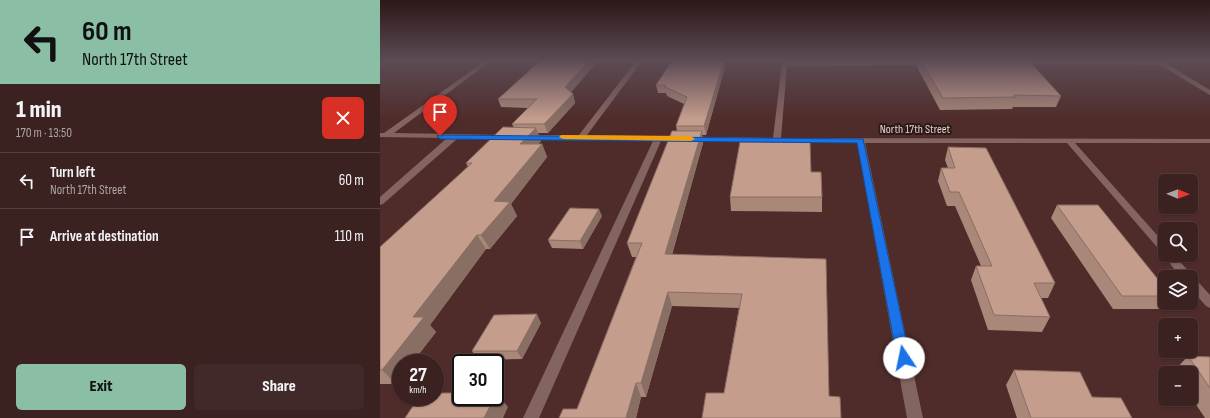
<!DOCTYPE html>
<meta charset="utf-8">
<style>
:root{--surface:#3b2120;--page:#422929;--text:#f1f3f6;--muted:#aca3a5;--line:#543e3e;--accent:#8abfa5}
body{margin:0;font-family:"Sofia Sans Condensed",sans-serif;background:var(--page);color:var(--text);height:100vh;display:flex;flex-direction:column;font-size:15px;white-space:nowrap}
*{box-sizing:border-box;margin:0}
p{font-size:13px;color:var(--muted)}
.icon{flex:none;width:22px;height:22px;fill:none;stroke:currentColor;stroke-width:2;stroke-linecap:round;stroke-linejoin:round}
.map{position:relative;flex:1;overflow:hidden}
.side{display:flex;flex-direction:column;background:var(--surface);width:380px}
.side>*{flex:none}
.guide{background:#8abfa5;color:#111;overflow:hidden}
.needle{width:26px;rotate:91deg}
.tools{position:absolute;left:778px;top:174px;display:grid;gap:8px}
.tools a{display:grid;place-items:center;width:40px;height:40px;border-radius:6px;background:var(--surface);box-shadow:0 1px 3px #0004,0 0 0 1px var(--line);font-size:20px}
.speed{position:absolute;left:12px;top:354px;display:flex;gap:8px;font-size:20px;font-weight:700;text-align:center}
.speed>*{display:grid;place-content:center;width:52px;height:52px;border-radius:50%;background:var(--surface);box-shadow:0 1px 3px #0004,0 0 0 1px var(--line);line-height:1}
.speed small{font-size:10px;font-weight:400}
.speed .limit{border:2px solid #111;border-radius:6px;background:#fff;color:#111}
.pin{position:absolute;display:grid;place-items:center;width:34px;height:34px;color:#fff;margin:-41px -17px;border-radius:50% 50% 50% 0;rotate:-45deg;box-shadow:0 0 4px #0007}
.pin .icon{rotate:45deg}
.me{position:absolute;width:44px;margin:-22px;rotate:349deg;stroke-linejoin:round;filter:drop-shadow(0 0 3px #0008)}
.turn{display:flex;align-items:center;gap:14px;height:84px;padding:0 16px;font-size:18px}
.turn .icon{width:52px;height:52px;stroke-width:2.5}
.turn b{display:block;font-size:28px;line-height:34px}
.round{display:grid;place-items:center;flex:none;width:42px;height:42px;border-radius:6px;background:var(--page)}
.headline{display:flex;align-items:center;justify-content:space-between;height:68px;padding:0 16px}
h1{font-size:24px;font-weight:800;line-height:30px}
.cta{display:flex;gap:8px;margin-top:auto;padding:8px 16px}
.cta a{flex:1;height:46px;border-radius:6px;background:var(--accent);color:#111;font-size:16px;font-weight:800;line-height:46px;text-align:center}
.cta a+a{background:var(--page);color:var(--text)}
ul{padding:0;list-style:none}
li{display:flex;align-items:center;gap:12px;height:56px;padding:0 16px;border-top:1px solid var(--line)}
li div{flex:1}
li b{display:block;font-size:15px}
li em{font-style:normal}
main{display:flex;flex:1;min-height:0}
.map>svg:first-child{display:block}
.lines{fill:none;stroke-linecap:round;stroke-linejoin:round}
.minor{fill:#836460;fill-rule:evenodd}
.wall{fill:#a98779}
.shaded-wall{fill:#896e63}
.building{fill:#c49d8d;stroke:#896e63}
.route{fill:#1a73e8;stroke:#114b97}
.slow{fill:#f59e0b}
.labels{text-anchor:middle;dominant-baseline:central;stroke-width:4;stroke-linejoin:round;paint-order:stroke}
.street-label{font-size:12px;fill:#e5cecc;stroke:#2a1a18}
</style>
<main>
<section class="side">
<div class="guide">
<div class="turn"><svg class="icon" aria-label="left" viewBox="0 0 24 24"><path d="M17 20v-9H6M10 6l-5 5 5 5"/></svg><div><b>60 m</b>North 17th Street</div></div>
</div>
<div class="headline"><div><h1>1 min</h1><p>170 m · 13:50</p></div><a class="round" style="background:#d93025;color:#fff"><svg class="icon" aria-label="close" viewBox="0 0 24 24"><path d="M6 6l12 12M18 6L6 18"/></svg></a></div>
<ul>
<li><svg class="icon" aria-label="left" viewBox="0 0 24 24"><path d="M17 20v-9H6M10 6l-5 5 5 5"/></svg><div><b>Turn left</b><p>North 17th Street</p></div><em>60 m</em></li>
<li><svg class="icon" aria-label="arrive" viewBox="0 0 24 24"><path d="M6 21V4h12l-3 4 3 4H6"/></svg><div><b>Arrive at destination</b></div><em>110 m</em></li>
</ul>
<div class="cta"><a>Exit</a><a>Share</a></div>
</section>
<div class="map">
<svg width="830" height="418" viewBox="0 0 830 418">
<rect width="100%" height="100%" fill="#4f2c2a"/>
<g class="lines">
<!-- minor -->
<path class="minor" d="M105 61H111L14 133 126 135 130 137 129 139H77L3 204 0 205V197L67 138 0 137V133H4Z
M256 61H262L207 135 393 138 402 63 550 62 553 64 552 65 407 66 401 138 830 139V143H695L785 244V255H794L830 295V308L826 306 811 289V277H800L783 254 687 143H485L543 418H527L477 143 281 141 159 418H143L273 141 146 139 142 137 146 135H199Z
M638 61H782L830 90V95L780 65 636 64 635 63Z"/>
</g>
<!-- wall -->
<path class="wall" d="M538 61H649L681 96 676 107H633L632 109 560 110 537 67Z
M345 67 326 135H322L323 143 292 255 446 259 344 393 359 308 292 306 266 397H261L256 418H179L197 409 256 257H252L247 243 297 131 296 126 304 104 287 96 286 93H278L276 85Z
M191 92 193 94 195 103 168 133H158L161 141 158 144H162L167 157 131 204 137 216 110 249H106L50 325 56 332 32 363H21L16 384H0V247L88 167 86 163 134 128 132 124 149 108 121 107 118 99Z
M568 147 675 283 668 298H661L670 317 662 332 608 330 591 280 596 266H601L575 206H567L558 181 561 168H568L565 160Z
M431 172 442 197V212L351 211 350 197Z
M677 205 785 288V303H786L781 309H733L671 218Z
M222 216 203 249 172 248 168 240Z
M161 323 142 359 98 360 92 351Z
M808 356 830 357V418H825L811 397V373H796L794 371Z
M634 370 712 397 752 418H637L626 385Z"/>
<!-- shaded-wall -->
<path class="shaded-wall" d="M209 61H218L188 96 185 87Z
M344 61 345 67 326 135 324 126Z
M193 94 195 103 168 133 164 124Z
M156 128 161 141 146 157 140 144Z
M322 131 323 143 288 268 285 254Z
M162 144 167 157 131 204 137 216 110 249 101 235 114 201Z
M219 209 222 216 203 249 200 241Z
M97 235 106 249 50 325 56 332 32 363H21V378L16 384 2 370 33 317Z
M288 292 292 306 266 397 261 383Z
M157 314 161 323 142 359 137 351Z
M256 383 261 397 256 418H246Z
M117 393 128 407 123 418H104Z"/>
<!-- building -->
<path class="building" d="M160 61H209L185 87 193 94 164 124H132L157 99H118Z
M292 61H344L324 126H296L307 97 285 87 286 85H276Z
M541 61H649L681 96 634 95 636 97 563 98Z
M123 127 156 128 140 144H162L114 201 130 202 101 235H97L33 317H44L2 370H0V247L92 163H86Z
M292 131H322L285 254 446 259 449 396 460 397 461 418H322L326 393H344L362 294 288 292 261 383H256L246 418H179L183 409H197L262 243H247Z
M360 142H430L431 172H441L442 197H350Z
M568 147 606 148 675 283H654L670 317 614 315 596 266H612L579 192H570L561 168H575Z
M677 205H718L785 288V296H742Z
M190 208 219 209 200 241 168 240Z
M157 314 137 351H92L114 315Z
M808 356 830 357V388Z
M634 370 700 372 712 397 741 398 752 418H651Z
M55 393H81V397H115L104 418H25L39 397H55Z
M115 393H117L115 397Z"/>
<!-- sky -->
<linearGradient id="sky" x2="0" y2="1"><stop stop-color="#2b1817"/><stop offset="0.51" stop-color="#5d4b55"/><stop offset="1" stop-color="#5d4b55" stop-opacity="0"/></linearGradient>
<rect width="830" height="119" fill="url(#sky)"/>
<!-- route -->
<path class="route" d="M58 135 483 139 530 358 528 362 524 364 519 362 517 358 477 143 60 139 57 136Z"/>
<!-- slow -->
<path class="slow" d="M181 135 311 136 315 139 311 141 183 139 179 137Z"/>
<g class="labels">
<!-- street labels -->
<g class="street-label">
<text x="535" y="129">North 17th Street</text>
</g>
</g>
</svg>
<div class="tools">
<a><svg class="needle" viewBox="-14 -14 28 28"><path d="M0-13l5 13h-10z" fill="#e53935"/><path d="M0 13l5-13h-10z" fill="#aca3a5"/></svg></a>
<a><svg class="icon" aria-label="search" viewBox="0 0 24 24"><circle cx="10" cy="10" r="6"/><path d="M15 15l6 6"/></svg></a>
<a><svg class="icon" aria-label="layers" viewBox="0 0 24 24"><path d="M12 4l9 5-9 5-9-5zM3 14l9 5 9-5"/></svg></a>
<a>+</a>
<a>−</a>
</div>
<div class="speed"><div>27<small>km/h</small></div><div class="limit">30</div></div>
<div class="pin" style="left:60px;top:136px;background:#d93025"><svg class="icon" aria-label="arrive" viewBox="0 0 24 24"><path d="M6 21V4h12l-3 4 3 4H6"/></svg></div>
<svg class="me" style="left:524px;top:358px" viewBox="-20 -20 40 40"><circle r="19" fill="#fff"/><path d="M0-13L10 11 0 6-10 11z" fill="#1a73e8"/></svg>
</div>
</main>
